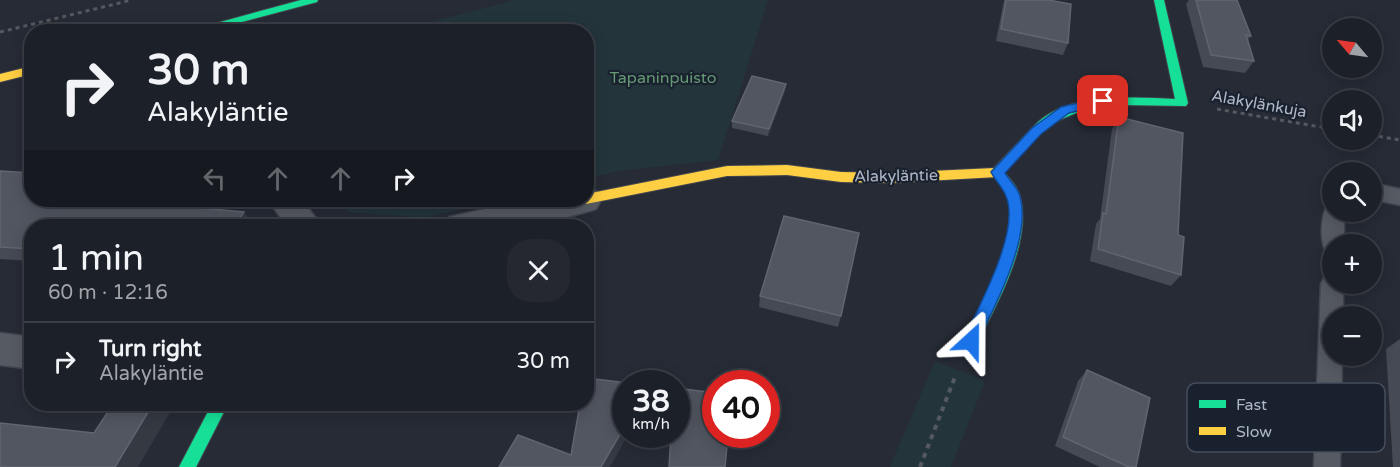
<!DOCTYPE html>
<meta charset="utf-8">
<style>
:root{--surface:#1c2028;--page:#252830;--text:#f1f3f6;--muted:#a0a3a8;--line:#3a3e45}
body{margin:0;font-family:"Varela Round",sans-serif;background:var(--page);color:var(--text);height:100vh;display:flex;flex-direction:column;font-size:22px;white-space:nowrap}
*{box-sizing:border-box;margin:0}
p{font-size:20px;color:var(--muted)}
.icon{flex:none;width:33px;height:33px;fill:none;stroke:currentColor;stroke-width:2;stroke-linecap:round;stroke-linejoin:round}
.map{position:relative;flex:1;overflow:hidden}
.details{position:absolute;left:24px;top:219px;width:570px;height:192px;display:flex;flex-direction:column;background:var(--surface);border-radius:24px;box-shadow:0 3px 15px #0003,0 0 0 2px var(--line)}
.details>*{flex:none}
.hud{position:absolute;left:24px;top:24px;width:570px;height:183px;border-radius:24px;box-shadow:0 3px 15px #0003,0 0 0 2px var(--line);background:#1c2028;color:var(--text);overflow:hidden}
.needle{width:39px;rotate:299deg}
.controls{position:absolute;left:1322px;top:18px;display:grid;gap:12px}
.controls a{display:grid;place-items:center;width:60px;height:60px;border-radius:50%;background:var(--surface);box-shadow:0 3px 15px #0003,0 0 0 2px var(--line);font-size:30px}
.speed{position:absolute;left:612px;top:370px;display:flex;gap:12px;font-size:30px;font-weight:700;text-align:center}
.speed>*{display:grid;place-content:center;width:78px;height:78px;border-radius:50%;background:var(--surface);box-shadow:0 3px 15px #0003,0 0 0 2px var(--line);line-height:1}
.speed small{font-size:15px;font-weight:400}
.speed .limit{border:9px solid #d22;background:#fff;color:#111}
.pin{position:absolute;display:grid;place-items:center;width:51px;height:51px;color:#fff;margin:-26px;border-radius:12px;box-shadow:0 3px 9px #0006}
.me{position:absolute;width:66px;margin:-33px;rotate:24deg;stroke-linejoin:round;filter:drop-shadow(0 0 4px #0008)}
.turn{display:flex;align-items:center;gap:21px;height:126px;padding:0 24px;font-size:27px}
.turn .icon{width:78px;height:78px;stroke-width:2.5}
.turn b{display:block;font-size:42px;line-height:51px}
.lanes{display:flex;align-items:center;height:57px;padding:0 24px;background:#0003;justify-content:center;gap:30px;direction:ltr}
.lanes .off{opacity:.35}
.round{display:grid;place-items:center;flex:none;width:63px;height:63px;border-radius:24px;background:var(--page)}
.head{display:flex;align-items:center;justify-content:space-between;height:102px;padding:0 24px}
h1{font-size:36px;font-weight:600;line-height:45px}
ul{padding:0;list-style:none}
li{display:flex;align-items:center;gap:18px;height:78px;padding:0 24px;border-top:2px solid var(--line)}
li div{flex:1}
li b{display:block;font-size:22px}
li em{font-style:normal}
.map>svg:first-child{display:block}
.green{fill:#23353b}
.lines{fill:none;stroke-linecap:round;stroke-linejoin:round}
.lane-casing{stroke:#42464e;stroke-width:3}
.street-casing{stroke:#42464e;stroke-width:3}
.fast-casing{stroke:#42464e;stroke-width:2}
.slow-casing{stroke:#42464e;stroke-width:2}
.path-far1{stroke:#545960;stroke-width:3;stroke-dasharray:4 4;stroke-linecap:butt}
.path{stroke:#545960;stroke-width:4;stroke-dasharray:5 5;stroke-linecap:butt}
.lane{fill:#565a63;fill-rule:evenodd}
.street{fill:#565a63;fill-rule:evenodd}
.fast{fill:#16e098;fill-rule:evenodd}
.slow{fill:#ffcf43;fill-rule:evenodd}
.wall{fill:#464a54}
.shaded-wall{fill:#343942}
.building{fill:#515660;stroke:#606570;stroke-width:1.5}
.route{fill:#1a73e8;stroke:#114b97;stroke-width:1.5}
.labels{text-anchor:middle;dominant-baseline:central;stroke-width:4.5;stroke-linejoin:round;paint-order:stroke}
.park-label{font-size:16px;fill:#659974;stroke:#19212f}
.street-label{font-size:16px;fill:#afb7c7;stroke:#19212f}
.key{fill:#19212f;stroke:#464e5d;stroke-width:1.5}
.key-label{font-size:16px;fill:#afb7c7}
</style>
<div class="map">
<svg width="1400" height="467" viewBox="0 0 1400 467">
<rect width="100%" height="100%" fill="#262b35"/>
<!-- green -->
<path class="green" d="M516 0H768L718 160 617 171 587 179 586 32 396 31Z
M338 200H501L424 218 348 212Z
M935 361 985 381 951 467H890Z"/>
<g class="lines">
<defs>
<path id="lane" d="M1371 183 1400 189V205L1371 199Z
M1332 205V212H1344V244H1332V252L1325 250C1320 239 1321 217 1327 206Z
M1332 275V284H1343V316H1332V356H1342L1340 467H1314L1321 284 1324 278Z"/>
<path id="street" d="M586 188 596 191 601 200 596 209C548 224 495 232 445 226L449 217 528 200H586Z
M268 200H302L322 226H287Z
M0 333 32 337V369L0 365Z"/>
<path id="fast" d="M301 0H318L317 2 204 32H184Z
M1154 0H1164L1188 103 1186 106 1123 105 1088 108 1057 121 1040 134H1032L1030 131C1059 91 1132 97 1175 99Z
M997 167 1001 169C1008 177 1017 185 1020 196 1033 242 996 305 976 346L971 348 966 346 964 341C982 303 1021 239 1007 195 1004 187 995 180 991 172Z
M212 404H228L196 467H179Z"/>
<path id="slow" d="M32 66V74L0 82V74Z
M1036 127 1040 128 1042 131 1040 134 1001 175 997 177 890 183 841 182 787 175 727 176 586 204 580 200H586V194L727 166 787 165 841 172 890 173 994 168 1032 128Z"/>
</defs>
<!-- lane casing -->
<use href="#lane" class="lane-casing"/>
<!-- street casing -->
<use href="#street" class="street-casing"/>
<!-- fast casing -->
<use href="#fast" class="fast-casing"/>
<!-- slow casing -->
<use href="#slow" class="slow-casing"/>
<!-- path-far1 -->
<path class="path-far1" d="M0 32 132 0
M1217 109 1332 129
M1371 135 1400 140"/>
<!-- path -->
<path class="path" d="M920 467 955 377"/>
<!-- lane -->
<use href="#lane" class="lane"/>
<!-- street -->
<use href="#street" class="street"/>
<!-- fast -->
<use href="#fast" class="fast"/>
<!-- slow -->
<use href="#slow" class="slow"/>
</g>
<!-- wall -->
<path class="wall" d="M1004 0H1048L1068 43 1063 55 996 41 1003 5Z
M1189 0H1237L1251 36 1248 40 1254 61 1245 73 1203 67 1186 4Z
M785 91 768 136 732 128V121Z
M1119 117 1178 235 1181 275 1171 286 1090 261 1096 224 1100 219 1112 129Z
M0 171 164 204 254 225 32 226V261L0 259Z
M760 296 841 316 838 327 759 307Z
M1400 339V467H1393L1386 349Z
M1087 370 1129 467H1100L1055 446 1078 381Z"/>
<!-- shaded-wall -->
<path class="shaded-wall" d="M786 84 785 91 768 136 769 129Z
M147 200H167L156 216 145 203Z
M244 212 254 225 252 226H235Z
M153 404H175L138 467H115Z
M626 424V435H628L610 467H601Z"/>
<!-- building -->
<path class="building" d="M1006 0H1048L1071 4 1068 43 1001 29Z
M1196 0H1237L1251 36 1246 35 1254 61 1211 55Z
M752 76 786 84 769 129 732 121Z
M1119 117 1183 133 1178 235 1184 237 1181 275 1098 249 1103 213 1106 214Z
M0 171 32 173V200H147L145 203 244 212 235 226H32V249L0 247Z
M784 216 859 233 841 316 760 296Z
M1087 370 1150 398 1136 467H1129L1063 437Z
M586 378 637 384H626V424L601 467H499L518 435 571 455 580 404H586Z
M676 388 716 393V435H728L725 467H669L671 435H676Z
M113 404H153L115 467H0V423L94 433Z"/>
<!-- route -->
<path class="route" d="M1103 97 1109 101 1107 104 1069 113 1041 134 1005 173C1009 180 1018 188 1020 196 1032 238 994 308 976 345L971 347 965 345 963 341C978 307 1021 232 1006 196 1003 188 995 180 991 172L1032 128 1061 107Z"/>
<g class="labels">
<!-- park labels -->
<g class="park-label">
<text x="663" y="78">Tapaninpuisto</text>
</g>
<!-- street labels -->
<g class="street-label">
<text transform="translate(1259 104) rotate(10)">Alakylänkuja</text>
<text transform="translate(896 176) rotate(-1)">Alakyläntie</text>
</g>
</g>
<!-- legend -->
<rect x="1187" y="383" width="198" height="69" rx="9" class="key"/>
<rect x="1199" y="400" width="27" height="8" fill="#16e098"/>
<rect x="1199" y="427" width="27" height="8" fill="#ffcf43"/>
<g class="key-label">
<text x="1236" y="410">Fast</text>
<text x="1236" y="437">Slow</text>
</g>
</svg>
<div class="controls">
<a><svg class="needle" viewBox="-14 -14 28 28"><path d="M0-13l5 13h-10z" fill="#e53935"/><path d="M0 13l5-13h-10z" fill="#a0a3a8"/></svg></a>
<a><svg class="icon" aria-label="sound" viewBox="0 0 24 24"><path d="M4 9h4l5-4v14l-5-4H4zM17 9q2 3 0 6"/></svg></a>
<a><svg class="icon" aria-label="search" viewBox="0 0 24 24"><circle cx="10" cy="10" r="6"/><path d="M15 15l6 6"/></svg></a>
<a>+</a>
<a>−</a>
</div>
<div class="speed"><div>38<small>km/h</small></div><div class="limit">40</div></div>
<div class="pin" style="left:1103px;top:101px;background:#d93025"><svg class="icon" aria-label="arrive" viewBox="0 0 24 24"><path d="M6 21V4h12l-3 4 3 4H6"/></svg></div>
<svg class="me" style="left:971px;top:341px" viewBox="-20 -20 40 40"><path d="M0-17L14 15 0 8-14 15z" fill="#1a73e8" stroke="#fff" stroke-width="4"/></svg>
<div class="hud">
<div class="turn"><svg class="icon" aria-label="right" viewBox="0 0 24 24"><path d="M7 20v-9h11M14 6l5 5-5 5"/></svg><div><b>30 m</b>Alakyläntie</div></div>
<div class="lanes"><svg class="icon off" aria-label="left" viewBox="0 0 24 24"><path d="M17 20v-9H6M10 6l-5 5 5 5"/></svg><svg class="icon off" aria-label="ahead" viewBox="0 0 24 24"><path d="M12 20V5M6 11l6-6 6 6"/></svg><svg class="icon off" aria-label="ahead" viewBox="0 0 24 24"><path d="M12 20V5M6 11l6-6 6 6"/></svg><svg class="icon" aria-label="right" viewBox="0 0 24 24"><path d="M7 20v-9h11M14 6l5 5-5 5"/></svg></div>
</div>
<section class="details">
<div class="head"><div><h1>1 min</h1><p>60 m · 12:16</p></div><a class="round"><svg class="icon" aria-label="close" viewBox="0 0 24 24"><path d="M6 6l12 12M18 6L6 18"/></svg></a></div>
<ul>
<li><svg class="icon" aria-label="right" viewBox="0 0 24 24"><path d="M7 20v-9h11M14 6l5 5-5 5"/></svg><div><b>Turn right</b><p>Alakyläntie</p></div><em>30 m</em></li>
</ul>
</section>
</div>
